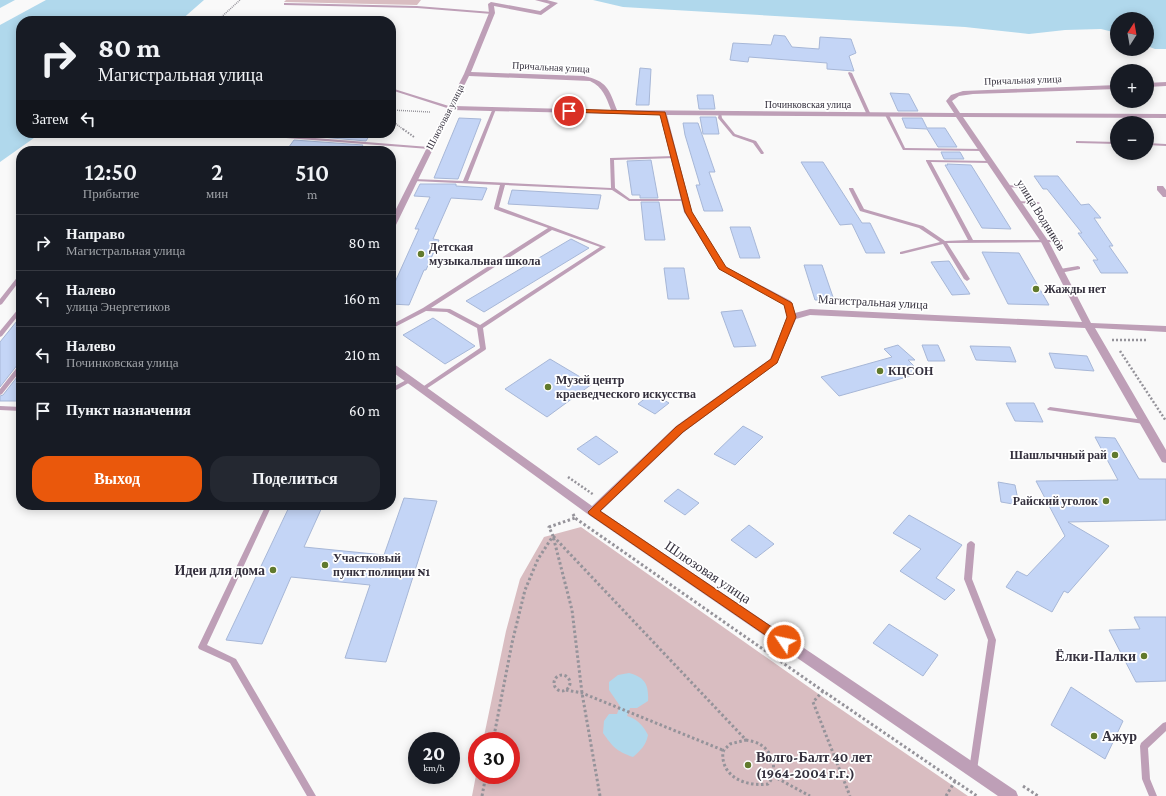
<!DOCTYPE html>
<html lang="ru">
<meta charset="utf-8">
<style>
:root{--surface:#171b24;--page:#242831;--text:#f1f3f6;--muted:#9ea1a6;--line:#363941;--accent:#ea580c}
body{margin:0;font-family:"Crimson Pro",serif;background:var(--page);color:var(--text);height:100vh;display:flex;flex-direction:column;font-size:15px;white-space:nowrap}
*{box-sizing:border-box;margin:0}
p{font-size:13px;color:var(--muted)}
.icon{flex:none;width:22px;height:22px;fill:none;stroke:currentColor;stroke-width:2;stroke-linecap:round;stroke-linejoin:round}
.map{position:relative;flex:1;overflow:hidden}
.details{position:absolute;left:16px;top:146px;width:380px;height:364px;display:flex;flex-direction:column;background:var(--surface);border-radius:16px;box-shadow:0 2px 10px #0003}
.details>*{flex:none}
.guide{position:absolute;left:16px;top:16px;width:380px;height:122px;border-radius:16px;box-shadow:0 2px 10px #0003;background:#171b24;color:var(--text);overflow:hidden}
.needle{width:26px;rotate:11deg}
.buttons{position:absolute;left:1110px;top:12px;display:grid;gap:8px}
.buttons a{display:grid;place-items:center;width:44px;height:44px;border-radius:50%;background:var(--surface);box-shadow:0 2px 10px #0003;font-size:20px}
.speed{position:absolute;left:408px;top:732px;display:flex;gap:8px;font-size:20px;font-weight:700;text-align:center}
.speed>*{display:grid;place-content:center;width:52px;height:52px;border-radius:50%;background:var(--surface);box-shadow:0 2px 10px #0003;line-height:1}
.speed small{font-size:10px;font-weight:400}
.speed .limit{border:6px solid #d22;background:#fff;color:#111}
.pin{position:absolute;display:grid;place-items:center;width:34px;height:34px;color:#fff;margin:-17px;border:2px solid #fff;border-radius:50%;box-shadow:0 1px 4px #0007}
.me{position:absolute;width:44px;margin:-22px;rotate:304deg;stroke-linejoin:round;filter:drop-shadow(0 0 3px #0008)}
.turn{display:flex;align-items:center;gap:14px;height:84px;padding:0 16px;font-size:18px}
.turn .icon{width:52px;height:52px;stroke-width:2.5}
.turn b{display:block;font-size:28px;line-height:34px}
.then{display:flex;align-items:center;height:38px;padding:0 16px;background:#0003;gap:8px;font-size:15px}
.eta{display:flex;justify-content:space-evenly;align-items:center;height:68px;text-align:center}
.eta b{font-size:24px;font-weight:600;line-height:28px}
.button{display:flex;gap:8px;margin-top:auto;padding:8px 16px}
.button a{flex:1;height:46px;border-radius:16px;background:var(--accent);color:#fff;font-size:16px;font-weight:600;line-height:46px;text-align:center}
.button a+a{background:var(--page);color:var(--text)}
ul{padding:0;list-style:none}
li{display:flex;align-items:center;gap:12px;height:56px;padding:0 16px;border-top:1px solid var(--line)}
li div{flex:1}
li b{display:block;font-size:15px}
li em{font-style:normal}
.map>svg:first-child{display:block}
.green{fill:#d9bdc1}
.water{fill:#b0d8ec}
.pier{fill:#f9f9f9}
.building{fill:#c4d5f6;stroke:#a7b7d7}
.lines{fill:none;stroke-linecap:round;stroke-linejoin:round}
.path-far3{stroke:#95939a;stroke-width:1.5;stroke-dasharray:1 1;stroke-linecap:butt}
.path-far2{stroke:#95939a;stroke-width:2;stroke-dasharray:1.5 1.5;stroke-linecap:butt}
.path-far1{stroke:#95939a;stroke-width:2.5;stroke-dasharray:2 2;stroke-linecap:butt}
.path{stroke:#95939a;stroke-width:3;stroke-dasharray:2.5 2.5;stroke-linecap:butt}
.lane{fill:#be9fb7;fill-rule:evenodd}
.street{fill:#be9fb7;fill-rule:evenodd}
.route{fill:#ea580c;stroke:#983908}
.poi-dot{fill:#617a2d;stroke:#fff;stroke-width:1.5}
.labels{text-anchor:middle;dominant-baseline:central;stroke-width:3.5;stroke-linejoin:round;paint-order:stroke}
.far-street-label{font-size:10px;fill:#35313e;stroke:#fff}
.street-label{font-size:12px;fill:#35313e;stroke:#fff}
.poi-label{font-size:12px;font-weight:bold;fill:#35313e;stroke:#fff;text-anchor:start}
.near-poi-label{font-size:14px;font-weight:bold;fill:#35313e;stroke:#fff;text-anchor:end}
.near-street-label{font-size:14px;fill:#35313e;stroke:#fff}
</style>
<div class="map">
<svg width="1166" height="796" viewBox="0 0 1166 796">
<rect width="100%" height="100%" fill="#f9f9f9"/>
<!-- green -->
<path class="green" d="M286 0H421L417 5 284 2Z
M581 527 820 695 968 796H472L477 770V775H511V741H483L506 631 520 579 544 537Z"/>
<!-- water -->
<path class="water" d="M0 0H204L180 21H21V133H41L0 162Z
M593 0H1166V49H1155L1147 46V19H1117V33L1101 29 1065 30 1029 34 965 27 623 7Z
M629 673C645 677 649 685 648 701L637 708H630L627 716C637 719 643 725 648 735 646 745 641 750 633 757 616 751 613 747 603 733L604 721 609 714H617L620 706 609 690V682L618 675Z"/>
<!-- pier -->
<path class="pier" d="M15 0H46L0 25V8Z"/>
<!-- building -->
<path class="building" d="M774 35 785 36 792 47 819 49 820 37 851 39 856 53 849 56 854 71 827 69V63L749 57 748 62 730 60 733 43 771 45Z
M640 68 651 69 649 105H636Z
M890 93 909 94 918 111H898Z
M697 95H713L715 109H699Z
M700 117H716L719 134H703Z
M459 118 481 119 458 179 434 178Z
M902 118H922L927 128H945L957 147H938L927 129 906 128Z
M683 123H698L715 172H709L723 211H704L696 185H700L685 135Z
M300 133H371L366 141 298 135Z
M294 140 363 145 359 151H286Z
M941 152H960L964 159H944Z
M651 160 658 198H640V195H632L627 161Z
M801 162H823L862 223H870L885 253H866L852 224 840 225Z
M947 164 971 165 1011 229 982 228 945 165H948Z
M1034 176H1058L1081 205 1089 204 1101 218H1094L1113 246H1109L1128 273H1101L1093 260H1098L1078 233H1082L1047 189H1043Z
M420 184H456V186L487 188 482 200 451 198 433 239 439 240 426 270H424L409 305 391 304V291L419 229H415L430 197 414 196Z
M512 190 601 195 598 209 508 204Z
M641 202H659L665 240H645Z
M730 227H750L760 258H740Z
M571 239 589 248 484 312 466 301Z
M982 252 1019 253 1049 305 1008 304Z
M949 261 970 294 952 295 931 262Z
M804 265H822L834 300H815Z
M664 268H684L689 299H668Z
M742 310 756 346 734 347 721 312Z
M21 316V363L18 364 0 387V342Z
M433 318 475 346 445 364 403 335Z
M898 345 915 360H908L921 373 839 396 821 377 892 357 884 349Z
M922 345H938L945 361H928Z
M970 346 1010 347 1016 362 976 360Z
M1049 353 1087 356 1094 371 1055 368Z
M550 359 592 384 547 417 505 389Z
M21 372V401H0V396L3 395Z
M652 393 669 403 655 414 638 404Z
M1006 403H1034L1043 422 1015 421Z
M743 426 763 437 735 465 714 454Z
M596 436 618 452 599 465 577 449Z
M1095 437 1115 438 1139 479H1166V520L1068 522 1109 546 1068 593 1064 591 1052 612 1006 587 1017 571 1027 576 1065 536 1036 481 1118 480Z
M998 482 1015 485 1019 505 1001 502Z
M678 489 699 503 685 515 664 501Z
M404 498 437 501 386 662 345 658 370 585 291 577 262 644 226 640 290 505H323L304 547 384 555Z
M909 515 962 545 936 578 955 590 945 600 900 571 921 549 893 533Z
M749 525 774 544 756 558 731 540Z
M1134 617H1166V681L1136 682 1109 630 1140 629Z
M889 624 938 655 923 676 873 643Z
M1071 687 1123 721 1105 759 1051 725Z"/>
<g class="lines">
<!-- path-far3 -->
<path class="path-far3" d="M217 21 240 0
M391 110 430 112
M391 120 404 130"/>
<!-- path-far2 -->
<path class="path-far2" d="M403 129 414 137"/>
<!-- path-far1 -->
<path class="path-far1" d="M1112 340H1146
M1120 351 1166 421
M568 477 594 495"/>
<!-- path -->
<path class="path" d="M573 514 575 518 823 691 977 796
M554 683a8 8 0 1 1 16 0a8 8 0 1 1-16 0Z
M566 690 582 693 725 751
M823 691 813 702 850 796
M746 740C751 741 757 742 761 745 774 753 778 773 768 784 746 787 720 777 723 751L730 744Z
M493 741 512 643 525 590 538 559 553 536 549 527 575 518
M773 776 810 796
M1023 786 1038 796
M482 796 486 775
M600 796 582 693 572 610 553 536 746 740
M946 796 955 781"/>
<!-- lane -->
<path class="lane" d="M285 3 417 6 492 12 494 13 492 14 417 8 284 5V3Z
M849 72 852 73 871 115 870 116 867 115 848 73Z
M391 88 452 107 453 108 450 109 391 90Z
M493 108 496 109 468 181 611 188 610 158 674 156H676V158L614 160 615 188 630 199H685L687 200 685 201H629L612 190 505 185 499 207 606 247 483 328 486 349 485 350 423 391 421 390 420 389 421 388 480 348 477 328 447 312 426 311 391 329V325L423 308 548 228 494 209V208L500 185 414 181 412 180 414 179 463 181ZM552 230 600 247 480 325 450 309 431 308Z
M719 113H721L722 118 735 134 756 141 764 153 763 154H761L753 143 733 136 718 118Z
M886 114 889 115 905 148 983 149 985 150 983 151 903 150 885 115Z
M289 133H293L290 136 429 147 431 148 429 149 286 138 285 137Z
M1076 141 1117 142V144L1077 143H1076Z
M1147 143 1166 144V146L1147 145Z
M926 160 991 161 993 162 991 163 931 162 973 240H1061L1063 241 1061 242 947 243 970 279 967 281 964 279 943 244 902 254H900V252L940 242 919 228 860 211 849 189V188H853L864 209 923 226 945 241 968 240 926 161Z
M1005 185 1024 186 1026 187 1024 188 1007 187 1005 186Z
M1016 201 1038 202 1040 203 1038 204 1018 203 1016 202Z
M1078 266 1080 267V269L1060 273 1057 271 1060 269Z
M21 274V279L2 304 0 305V299L19 275Z
M21 307V312L2 336 0 337V331L19 308Z
M21 364V370L2 394 0 395V389L19 365Z
M410 378 413 380 412 381 391 393V388Z
M0 406 21 407V411L0 410Z
M1050 407 1144 420 1147 422 1144 424 1048 410 1047 409Z
M266 505H272L207 645 236 659 316 796H307L230 663 199 649 198 647Z
M971 541 973 542 975 544 972 579 996 640 977 770 976 773 973 774 970 773 969 770 988 640 964 579 967 544 969 542Z
M1166 722V731L1148 748 1150 779 1157 796H1149L1142 779 1140 746 1141 743 1163 723Z"/>
<!-- street -->
<path class="street" d="M535 0H547L558 3 541 15 494 6 495 13 471 72 584 76C607 81 609 89 617 110L954 113 946 101 951 95 963 91 1117 85V89L973 94 959 96 952 101 960 113 1166 114V118L963 117 1049 242 1091 323 1166 326V332L1095 328 1166 450V463L1162 462 1085 328 810 315 796 319 777 363 684 432 601 511 1016 791 1018 796H998L589 515 391 371V363L394 364 592 506 676 426 770 359 787 317 784 304 719 269 684 212 660 115 452 110 395 227 391 229V219L464 74 489 13 488 4 491 2 540 11 550 4ZM469 76 590 81C603 87 606 97 611 110L454 106ZM667 115 956 117 1041 242 1082 322 810 309 795 313 791 301 726 267 692 212Z
M1166 82V86L1147 87V83Z
M1157 186H1163L1166 190V197H1163L1157 190Z"/>
</g>
<!-- route -->
<path class="route" d="M569 109 665 112 692 212 726 267 792 303 796 317 777 363 683 432 600 511 788 638 790 642 788 645 784 647 780 645 589 514 588 512 676 427 771 359 787 317 784 305 719 269 685 212 660 115 567 112 566 111Z"/>
<!-- markers -->
<g class="poi-dot">
<circle cx="421" cy="254" r="4"/>
<circle cx="1036" cy="289" r="4"/>
<circle cx="880" cy="371" r="4"/>
<circle cx="548" cy="387" r="4"/>
<circle cx="1115" cy="455" r="4"/>
<circle cx="1106" cy="501" r="4"/>
<circle cx="325" cy="565" r="4"/>
<circle cx="273" cy="570" r="4"/>
<circle cx="1144" cy="656" r="4"/>
<circle cx="1094" cy="736" r="4"/>
<circle cx="748" cy="765" r="4"/>
</g>
<g class="labels">
<!-- far-street labels -->
<g class="far-street-label">
<text transform="translate(551 67) rotate(3)">Причальная улица</text>
<text transform="translate(1023 80) rotate(-2)">Причальная улица</text>
<text x="808" y="104">Починковская улица</text>
<text transform="translate(445 117) rotate(-63)">Шлюзовая улица</text>
</g>
<!-- street labels -->
<g class="street-label">
<text transform="translate(1041 215) rotate(58)">улица Водников</text>
<text transform="translate(873 302) rotate(3)">Магистральная улица</text>
</g>
<!-- poi labels -->
<g class="poi-label">
<text x="429" y="247">Детская<tspan x="429" dy="14">музыкальная школа</tspan></text>
<text x="1044" y="289">Жажды нет</text>
<text x="888" y="371">КЦСОН</text>
<text x="556" y="380">Музей центр<tspan x="556" dy="14">краеведческого искусства</tspan></text>
<text x="1107" y="455" text-anchor="end">Шашлычный рай</text>
<text x="1098" y="501" text-anchor="end">Райский уголок</text>
<text x="333" y="558">Участковый<tspan x="333" dy="14">пункт полиции N1</tspan></text>
</g>
<!-- near-poi labels -->
<g class="near-poi-label">
<text x="265" y="570">Идеи для дома</text>
<text x="1136" y="656">Ёлки-Палки</text>
<text x="1102" y="736" text-anchor="start">Ажур</text>
<text x="756" y="757" text-anchor="start">Волго-Балт 40 лет<tspan x="756" dy="16">(1964-2004 г.г.)</tspan></text>
</g>
<!-- near-street labels -->
<g class="near-street-label">
<text transform="translate(708 572) rotate(34)">Шлюзовая улица</text>
</g>
</g>
</svg>
<div class="buttons">
<a><svg class="needle" viewBox="-14 -14 28 28"><path d="M0-13l5 13h-10z" fill="#e53935"/><path d="M0 13l5-13h-10z" fill="#9ea1a6"/></svg></a>
<a>+</a>
<a>−</a>
</div>
<div class="speed"><div>20<small>km/h</small></div><div class="limit">30</div></div>
<div class="pin" style="left:569px;top:111px;background:#d93025"><svg class="icon" aria-label="arrive" viewBox="0 0 24 24"><path d="M6 21V4h12l-3 4 3 4H6"/></svg></div>
<svg class="me" style="left:784px;top:642px" viewBox="-20 -20 40 40"><circle r="17" fill="#ea580c" stroke="#fff" stroke-width="3"/><path d="M0-11L8 9 0 5-8 9z" fill="#fff"/></svg>
<div class="guide">
<div class="turn"><svg class="icon" aria-label="right" viewBox="0 0 24 24"><path d="M7 20v-9h11M14 6l5 5-5 5"/></svg><div><b>80 m</b>Магистральная улица</div></div>
<div class="then">Затем<svg class="icon" aria-label="left" viewBox="0 0 24 24"><path d="M17 20v-9H6M10 6l-5 5 5 5"/></svg></div>
</div>
<section class="details">
<div class="eta">
<div><b>12:50</b><p>Прибытие</p></div>
<div><b>2</b><p>мин</p></div>
<div><b>510</b><p>m</p></div>
</div>
<ul>
<li><svg class="icon" aria-label="right" viewBox="0 0 24 24"><path d="M7 20v-9h11M14 6l5 5-5 5"/></svg><div><b>Направо</b><p>Магистральная улица</p></div><em>80 m</em></li>
<li><svg class="icon" aria-label="left" viewBox="0 0 24 24"><path d="M17 20v-9H6M10 6l-5 5 5 5"/></svg><div><b>Налево</b><p>улица Энергетиков</p></div><em>160 m</em></li>
<li><svg class="icon" aria-label="left" viewBox="0 0 24 24"><path d="M17 20v-9H6M10 6l-5 5 5 5"/></svg><div><b>Налево</b><p>Починковская улица</p></div><em>210 m</em></li>
<li><svg class="icon" aria-label="arrive" viewBox="0 0 24 24"><path d="M6 21V4h12l-3 4 3 4H6"/></svg><div><b>Пункт назначения</b></div><em>60 m</em></li>
</ul>
<div class="button"><a>Выход</a><a>Поделиться</a></div>
</section>
</div>
